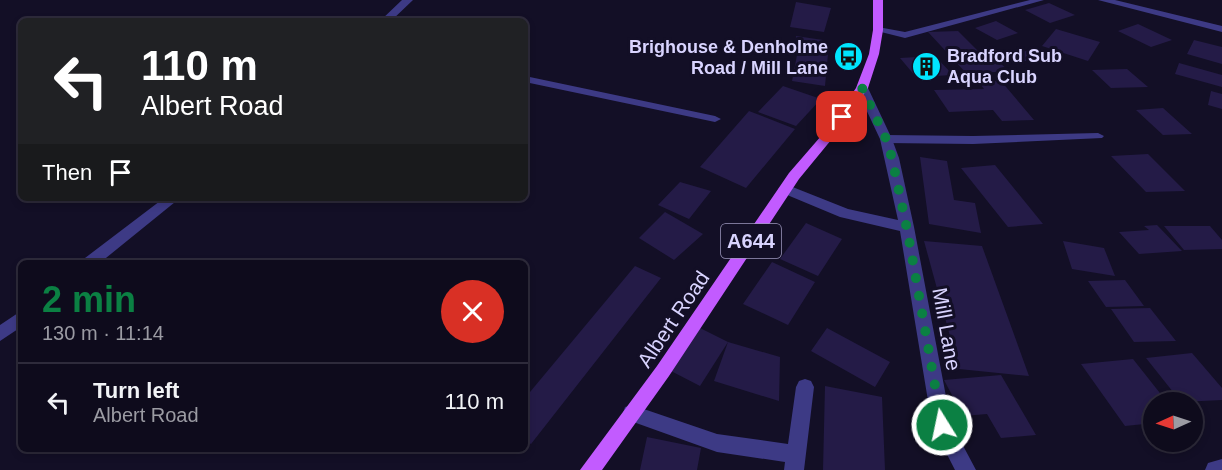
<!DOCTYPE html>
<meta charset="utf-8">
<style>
:root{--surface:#0e0b1c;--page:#171425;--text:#f1f3f6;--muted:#9b9ba3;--line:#2e2b3b;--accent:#0b8043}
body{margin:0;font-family:Helvetica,sans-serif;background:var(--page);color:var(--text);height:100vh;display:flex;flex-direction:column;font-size:22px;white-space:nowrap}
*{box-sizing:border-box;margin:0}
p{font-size:20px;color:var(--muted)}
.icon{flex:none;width:33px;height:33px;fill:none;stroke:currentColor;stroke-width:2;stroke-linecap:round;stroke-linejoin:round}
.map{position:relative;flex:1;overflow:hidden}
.sheet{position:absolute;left:18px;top:260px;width:510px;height:192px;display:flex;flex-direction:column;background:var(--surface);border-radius:9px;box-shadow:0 3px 9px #0003,0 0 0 2px var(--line)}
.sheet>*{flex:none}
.top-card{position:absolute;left:18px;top:18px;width:510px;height:183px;border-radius:9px;box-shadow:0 3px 9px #0003,0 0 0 2px var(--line);background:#202124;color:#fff;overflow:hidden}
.needle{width:39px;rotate:267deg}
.fabs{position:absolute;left:1143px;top:392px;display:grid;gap:12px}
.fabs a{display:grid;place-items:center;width:60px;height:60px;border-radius:50%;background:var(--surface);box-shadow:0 3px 9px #0003,0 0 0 2px var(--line);font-size:30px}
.pin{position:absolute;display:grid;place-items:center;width:51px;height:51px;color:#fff;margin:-26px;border-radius:12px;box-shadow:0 3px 9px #0006}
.me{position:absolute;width:66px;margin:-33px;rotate:350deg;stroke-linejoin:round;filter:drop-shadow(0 0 4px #0008)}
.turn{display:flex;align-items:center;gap:21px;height:126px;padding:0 24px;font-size:27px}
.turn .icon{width:78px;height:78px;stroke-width:2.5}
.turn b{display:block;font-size:42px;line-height:51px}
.then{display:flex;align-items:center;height:57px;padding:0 24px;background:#0003;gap:12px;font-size:22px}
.round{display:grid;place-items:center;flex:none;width:63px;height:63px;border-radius:32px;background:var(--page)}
.summary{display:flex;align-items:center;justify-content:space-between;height:102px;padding:0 24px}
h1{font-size:36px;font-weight:600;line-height:45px;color:var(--accent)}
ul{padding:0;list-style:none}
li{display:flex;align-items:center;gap:18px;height:78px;padding:0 24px;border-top:2px solid var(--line)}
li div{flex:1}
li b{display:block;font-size:22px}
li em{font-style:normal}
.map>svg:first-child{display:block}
.building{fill:#241b47}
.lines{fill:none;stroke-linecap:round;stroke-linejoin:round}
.service{fill:#3d3a85;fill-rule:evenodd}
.minor{fill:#3d3a85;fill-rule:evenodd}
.primary{fill:#c25bff;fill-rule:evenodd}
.route{stroke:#0b8043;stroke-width:10;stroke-dasharray:0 18}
.labels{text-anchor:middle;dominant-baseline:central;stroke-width:6;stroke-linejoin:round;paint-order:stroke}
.far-poi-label{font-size:18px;font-weight:bold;fill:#d9d4ff;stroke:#130f26;text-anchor:end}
.shield{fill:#130f26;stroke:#9e99be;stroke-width:1.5}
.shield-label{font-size:20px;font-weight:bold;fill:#d9d4ff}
.street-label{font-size:21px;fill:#d9d4ff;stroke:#130f26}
</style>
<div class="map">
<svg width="1222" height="470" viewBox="0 0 1222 470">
<rect width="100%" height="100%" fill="#130f26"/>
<!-- building -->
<path class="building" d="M796 2 831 8 824 32 790 27Z
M1049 3 1075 15 1050 23 1025 10Z
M996 21 1018 33 997 40 975 28Z
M1138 24 1172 40 1151 47 1118 31Z
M1056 29 1100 42 1088 61 1042 46Z
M958 31 981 54 1027 51 1038 60 1000 63 1009 71 967 74 928 32Z
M796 36 823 40V52L795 48Z
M1194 40 1222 47V64L1187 54Z
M798 50 828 54 825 86 792 81Z
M935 56 953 75 916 77 900 58Z
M1179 63 1222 75V87L1175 74Z
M1127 69 1148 87 1111 88 1092 70Z
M978 81H1001L1034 120 1002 121 993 110 949 112 934 90 984 89Z
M783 86 821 99 796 126 758 112Z
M1211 91 1222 94V109L1208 105Z
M1163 108 1192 134 1163 135 1136 110Z
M749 111 795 129 746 188 700 167Z
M1148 154 1185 191 1146 192 1111 156Z
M920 157 947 161 954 200 975 203 981 233 929 224Z
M995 165 1043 224 1008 227 961 168Z
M680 182 711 191 689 219 658 205Z
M665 212 703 234 674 260 639 238Z
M806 223 842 239 818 276 780 259Z
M1157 225 1182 251 1139 254 1119 232 1149 230 1144 226Z
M1164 226H1210L1222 240V249L1184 250Z
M924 241 982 246 1029 376 959 369Z
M1063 241 1104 248 1115 276 1072 269Z
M772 262 815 282 788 325 743 304Z
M635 266 661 278 531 444 525 441V398Z
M1125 280 1144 306 1106 307 1088 281Z
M1150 308 1176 341 1134 342 1111 309Z
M700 328 728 342 700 386 671 371Z
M827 328 890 362 875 387 811 351Z
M728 342 780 357 779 401 714 381Z
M1192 353 1222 388V400L1181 402 1146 358Z
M1133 359 1167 402H1154V423L1125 426 1081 364Z
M1001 375 1036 435 1001 438 987 414 963 416 944 380Z
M825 386 882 397 885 470H823Z
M647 437 701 448 697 470H640Z"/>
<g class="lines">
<!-- service -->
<path class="service" d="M1030 0H1044L905 38 873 30 878 27 905 32Z
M525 76 715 116 721 119 715 122 525 82Z
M1098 133 1104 136 1102 138 973 144 886 143 880 139 886 135 973 136Z"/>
<!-- minor -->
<path class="minor" d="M402 0H413L391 21H380Z
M1098 0H1115L1222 26V32Z
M862 84 868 88 892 139 899 158 914 227 951 423 976 470H955L932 425 900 231 840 217 780 192 778 189 785 184 848 209 898 220 880 139 856 88Z
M164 198H180L101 262H83L85 258Z
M21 311V327L0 341V325Z
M805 379 811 381 814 387 804 470H784L785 462 717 452 625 419 623 413 625 407 632 405 717 434 788 444 796 387 799 381Z
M1222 459V470H1205L1208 463Z"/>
<!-- primary -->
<path class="primary" d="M873 0H883V30L879 54 868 88 836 134 799 179 669 376 602 470H580L657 366 789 173 828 128 856 88 869 54 873 30Z"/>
</g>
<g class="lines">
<!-- route -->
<path class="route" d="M842 117 862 88 886 139 892 158 908 234 942 425"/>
</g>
<!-- icons -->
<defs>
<symbol id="bus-disc" viewBox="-11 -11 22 22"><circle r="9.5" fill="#00e5ff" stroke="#130f26"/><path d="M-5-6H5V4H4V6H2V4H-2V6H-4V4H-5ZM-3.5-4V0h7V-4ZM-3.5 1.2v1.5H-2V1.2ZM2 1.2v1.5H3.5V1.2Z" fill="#111"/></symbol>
<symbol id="building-disc" viewBox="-11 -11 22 22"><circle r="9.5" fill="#00e5ff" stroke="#130f26"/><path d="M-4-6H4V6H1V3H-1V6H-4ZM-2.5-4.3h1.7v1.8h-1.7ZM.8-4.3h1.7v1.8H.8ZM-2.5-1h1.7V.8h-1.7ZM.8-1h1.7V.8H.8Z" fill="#111"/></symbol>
</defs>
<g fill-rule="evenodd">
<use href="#bus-disc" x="832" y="40" width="33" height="33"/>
<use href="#building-disc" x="910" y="50" width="33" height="33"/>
</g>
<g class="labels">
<!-- far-poi labels -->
<g class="far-poi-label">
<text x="828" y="47">Brighouse &amp; Denholme<tspan x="828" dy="21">Road / Mill Lane</tspan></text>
<text x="947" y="56" text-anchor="start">Bradford Sub<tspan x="947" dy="21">Aqua Club</tspan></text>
</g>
<!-- shield labels -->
<rect class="shield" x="721" y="224" width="60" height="34" rx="4.5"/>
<g class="shield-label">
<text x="751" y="241">A644</text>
</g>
<!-- street labels -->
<g class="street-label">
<text transform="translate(673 319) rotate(-56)">Albert Road</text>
<text transform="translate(947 329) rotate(80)">Mill Lane</text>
</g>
</g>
</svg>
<div class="fabs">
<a><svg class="needle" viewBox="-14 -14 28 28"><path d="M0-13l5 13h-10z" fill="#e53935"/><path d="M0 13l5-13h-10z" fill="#9b9ba3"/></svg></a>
</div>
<div class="pin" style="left:842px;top:117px;background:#d93025"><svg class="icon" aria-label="arrive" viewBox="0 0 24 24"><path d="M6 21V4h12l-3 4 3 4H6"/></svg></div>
<svg class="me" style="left:942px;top:425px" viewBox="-20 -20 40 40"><circle r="17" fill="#0b8043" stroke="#fff" stroke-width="3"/><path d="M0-11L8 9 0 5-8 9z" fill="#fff"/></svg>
<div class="top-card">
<div class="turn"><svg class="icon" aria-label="left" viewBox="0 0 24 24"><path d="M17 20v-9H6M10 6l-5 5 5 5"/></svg><div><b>110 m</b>Albert Road</div></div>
<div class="then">Then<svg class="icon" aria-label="arrive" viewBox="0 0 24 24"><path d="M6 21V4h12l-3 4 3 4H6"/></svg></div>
</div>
<section class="sheet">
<div class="summary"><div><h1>2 min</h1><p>130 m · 11:14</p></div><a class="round" style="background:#d93025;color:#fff"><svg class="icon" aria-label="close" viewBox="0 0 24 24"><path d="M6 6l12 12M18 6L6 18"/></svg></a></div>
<ul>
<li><svg class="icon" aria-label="left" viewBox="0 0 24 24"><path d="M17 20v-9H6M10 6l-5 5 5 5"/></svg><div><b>Turn left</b><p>Albert Road</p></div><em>110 m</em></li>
</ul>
</section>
</div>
